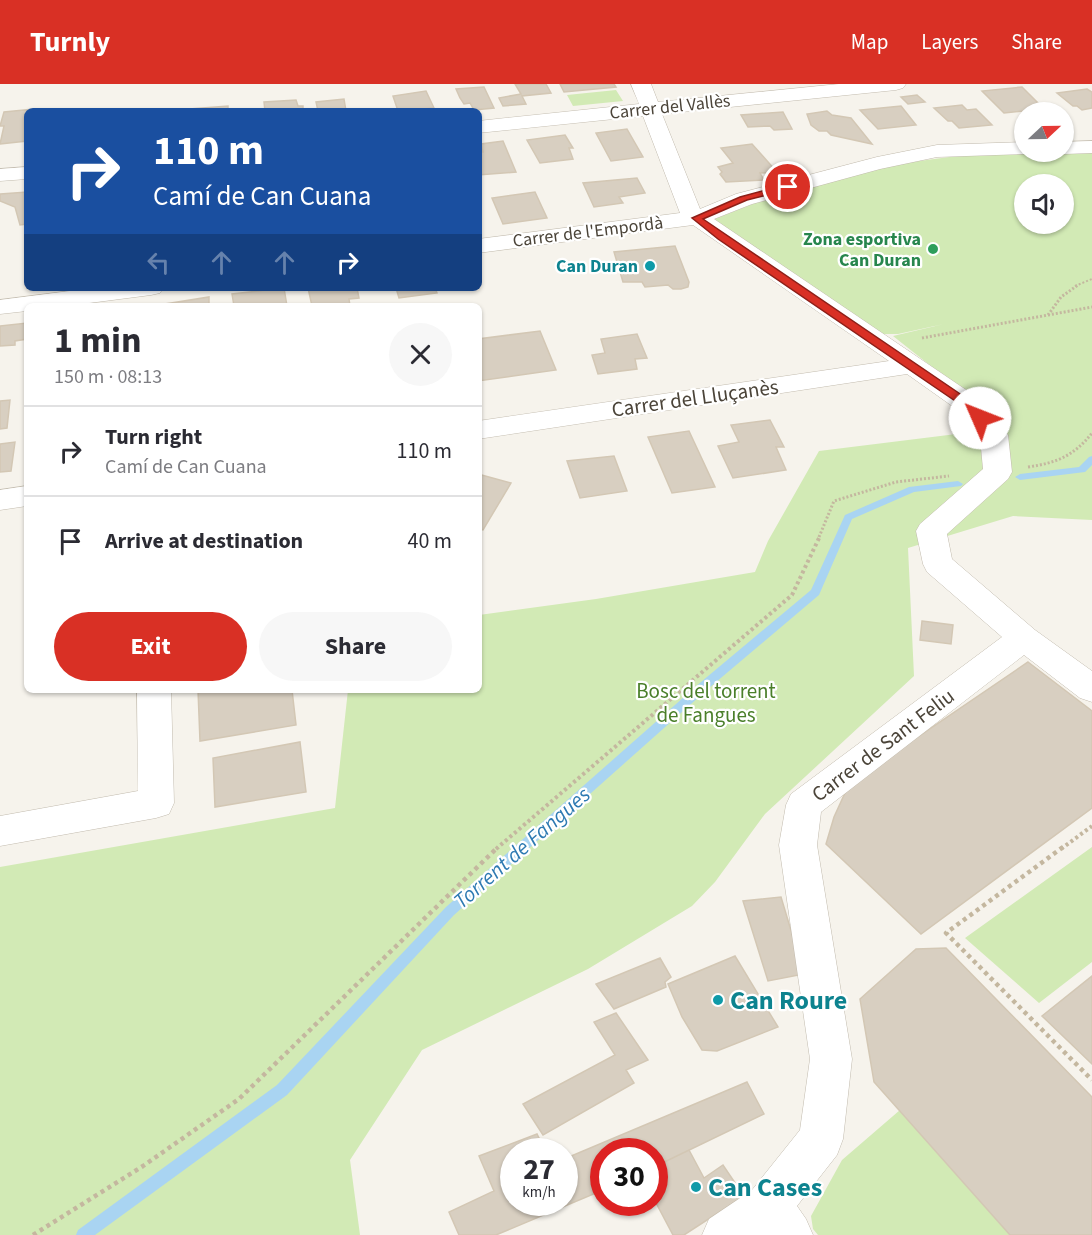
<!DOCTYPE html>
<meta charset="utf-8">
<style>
:root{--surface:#fff;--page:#f7f7f7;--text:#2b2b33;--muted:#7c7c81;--line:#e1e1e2;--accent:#d93025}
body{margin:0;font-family:"Source Sans 3",sans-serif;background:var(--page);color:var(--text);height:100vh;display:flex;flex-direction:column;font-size:22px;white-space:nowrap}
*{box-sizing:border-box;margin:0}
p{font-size:20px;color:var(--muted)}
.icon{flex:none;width:33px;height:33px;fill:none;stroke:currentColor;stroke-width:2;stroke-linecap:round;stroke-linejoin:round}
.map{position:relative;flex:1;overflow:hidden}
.details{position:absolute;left:24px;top:219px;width:458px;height:390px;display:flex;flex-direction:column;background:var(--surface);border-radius:9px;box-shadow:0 2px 4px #0004}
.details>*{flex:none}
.top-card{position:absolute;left:24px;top:24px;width:458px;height:183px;border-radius:9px;box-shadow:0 2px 4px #0004;background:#1a4fa0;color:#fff;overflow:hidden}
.needle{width:39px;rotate:68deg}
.buttons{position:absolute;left:1014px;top:18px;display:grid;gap:12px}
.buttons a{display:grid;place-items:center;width:60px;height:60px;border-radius:50%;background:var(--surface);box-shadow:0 2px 4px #0004;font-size:30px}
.speed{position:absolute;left:500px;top:1054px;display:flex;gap:12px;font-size:30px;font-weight:700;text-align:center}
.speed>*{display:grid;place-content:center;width:78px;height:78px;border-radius:50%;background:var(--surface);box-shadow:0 2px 4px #0004;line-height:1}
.speed small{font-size:15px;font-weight:400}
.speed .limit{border:9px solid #d22;background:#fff;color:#111}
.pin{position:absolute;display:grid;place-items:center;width:51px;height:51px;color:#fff;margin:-26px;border:3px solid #fff;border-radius:50%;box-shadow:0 2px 6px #0007}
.me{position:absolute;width:66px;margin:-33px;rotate:314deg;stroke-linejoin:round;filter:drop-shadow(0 0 4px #0008)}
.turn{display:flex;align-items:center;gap:21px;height:126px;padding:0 30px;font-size:27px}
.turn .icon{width:78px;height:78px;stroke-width:2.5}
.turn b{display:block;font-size:42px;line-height:51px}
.lanes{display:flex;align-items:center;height:57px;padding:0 30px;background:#0003;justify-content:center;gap:30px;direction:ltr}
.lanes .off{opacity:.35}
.round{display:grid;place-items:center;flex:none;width:63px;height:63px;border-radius:32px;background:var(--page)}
.overview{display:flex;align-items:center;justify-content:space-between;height:102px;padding:0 30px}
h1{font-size:36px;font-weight:700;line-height:45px}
.action{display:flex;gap:12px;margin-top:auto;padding:12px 30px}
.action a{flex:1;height:69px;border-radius:36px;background:var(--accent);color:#fff;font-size:24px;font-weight:700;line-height:69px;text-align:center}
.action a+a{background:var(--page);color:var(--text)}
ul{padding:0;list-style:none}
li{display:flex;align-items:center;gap:18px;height:90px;padding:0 30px;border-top:2px solid var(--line)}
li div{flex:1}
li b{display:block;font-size:22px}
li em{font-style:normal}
header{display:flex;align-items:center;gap:36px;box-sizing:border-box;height:84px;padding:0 30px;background:var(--accent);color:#fff}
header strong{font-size:28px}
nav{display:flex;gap:33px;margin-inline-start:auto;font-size:21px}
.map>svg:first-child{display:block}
.green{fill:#d2eab5;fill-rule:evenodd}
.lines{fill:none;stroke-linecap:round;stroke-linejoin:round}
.stream{fill:#a9d4f2;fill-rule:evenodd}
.building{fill:#d8cfc1;stroke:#d3c7b4;stroke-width:1.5}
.street-casing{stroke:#c2bbae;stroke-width:1}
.path-far3{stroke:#c4b79f;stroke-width:2;stroke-dasharray:2 2;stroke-linecap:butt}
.path-far2{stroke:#c4b79f;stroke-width:3;stroke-dasharray:2 2;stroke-linecap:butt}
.path-far1{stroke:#c4b79f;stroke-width:4;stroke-dasharray:3 3;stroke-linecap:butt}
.path{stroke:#c4b79f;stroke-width:4.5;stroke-dasharray:4 4;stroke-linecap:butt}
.street{fill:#fff;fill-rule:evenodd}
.route{fill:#d93025;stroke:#8d1f18;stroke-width:1.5}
.leisure-dot{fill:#2e9e5b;stroke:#fff;stroke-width:2}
.culture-dot{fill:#0f9aa8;stroke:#fff;stroke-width:2}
.labels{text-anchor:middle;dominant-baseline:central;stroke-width:4.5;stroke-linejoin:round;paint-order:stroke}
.far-street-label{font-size:18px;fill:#4b4439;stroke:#fff}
.far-leisure-label{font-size:18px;font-weight:bold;fill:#27864d;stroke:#fff;text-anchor:end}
.far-culture-label{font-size:18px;font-weight:bold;fill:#0d838f;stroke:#fff;text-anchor:end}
.street-label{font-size:21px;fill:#4b4439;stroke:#fff}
.park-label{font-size:21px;fill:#4a7f2a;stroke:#fff}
.water-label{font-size:22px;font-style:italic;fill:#2e7ab2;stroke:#fff}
.near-culture-label{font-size:26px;font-weight:bold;fill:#0d838f;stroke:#fff;text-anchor:start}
</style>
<header>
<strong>Turnly</strong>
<nav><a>Map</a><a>Layers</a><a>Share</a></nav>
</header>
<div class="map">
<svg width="1092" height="1151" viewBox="0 0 1092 1151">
<rect width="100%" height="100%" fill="#f6f3ec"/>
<!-- green -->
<path class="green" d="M616 6 623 17 573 22 567 11Z
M1092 69V436L1013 432 908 464 914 592 765 730 715 798 692 822 588 885 422 966 350 1076 360 1151H0V783L335 724 348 606H478L479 531 596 515 755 488 768 457 819 367 1005 344 975 317 893 252 944 240 898 250H875L712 136 770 113 904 79 972 70ZM1024 100H1064V140H1024Z
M1092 763V878L1039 919 965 854Z
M900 1026 1010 1151H818L813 1145 811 1132 842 1076Z"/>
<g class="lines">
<!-- stream -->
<path class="stream" d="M1092 372V381L1085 388 1020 396 1015 393 1020 390 1079 383 1089 373Z
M958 397 963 400 961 402 914 408 852 435 819 511 709 604 454 831 287 1011 95 1151H76L78 1146 277 1001 446 823 701 598 811 506 845 431 909 403Z"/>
</g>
<!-- building -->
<path class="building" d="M515 0H546L551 9 522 12 526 20 503 22 499 14 521 10Z
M560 0H614L616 3 564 8Z
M484 3 494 24 474 26 470 19 464 20 460 14 456 5Z
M1022 3 1044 25 1004 29 982 7Z
M1087 5 1092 8V24L1082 26 1077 22H1073L1057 9Z
M426 7 434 24 398 27 393 12Z
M917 11 925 18 908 20 901 13Z
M344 15 346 27H318L316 18Z
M296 16 298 22H303V27H265L264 18Z
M962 21 967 26 976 25 992 41 959 44 952 37H948L934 24Z
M228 22V27H190V25Z
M901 22 916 41 878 45 860 26Z
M34 25V27H27V57L0 60 4 42H0L4 28Z
M827 27 832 31 851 34 872 60 831 51 827 47H819L811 41 807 30Z
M783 28 792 45 774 46 770 42 748 43 741 31Z
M627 45 643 73 611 77 596 49Z
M565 51 573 64H569L573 75 540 79 527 56Z
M503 57 516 88 478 91V68H483L481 60Z
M752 60 777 88 760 89 764 96 726 98 720 90 722 88 718 83 733 79 721 64Z
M637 94 645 109 619 113 623 119 594 123 583 99Z
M27 108V140L20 141 15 123 0 117V110Z
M535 108 547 134 503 140 492 114Z
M675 162 689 198 688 203 681 205H673L668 201 645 203 642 198H623L614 168Z
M284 204 287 222H234L232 210Z
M308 204H357L359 214 349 215 350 222H312Z
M396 204H435L437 209 399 214Z
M209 213V222H159V221Z
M27 239V255L15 257V261L0 262V242Z
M540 247 556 286 478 297V255Z
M637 250 647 274 635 275 637 285 598 290 592 271 605 269 601 255Z
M10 316 7 344 0 345V317Z
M770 336 784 363H776L786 386 733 394 718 362 739 358 731 341Z
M689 347 715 403 672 409 648 353Z
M15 358 11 387 0 388V360Z
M614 372 627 407 580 414 567 377Z
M478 390 511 399 483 446 478 445Z
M922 537 953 541 951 560 920 556Z
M1028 578 1092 627V724L921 850 826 760 834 733 845 709 859 693Z
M198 606H292L296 641 200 657Z
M300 658 306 708 215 723 213 674Z
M781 813 804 890 768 897 743 817Z
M946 864 1092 1013V1151H1010L874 998 860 915 916 865Z
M735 872 778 943 717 967 702 966 682 933 668 900Z
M660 874 671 893 665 898 666 903 614 925 596 900Z
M1092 892V980L1042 932Z
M616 929 648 976 626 986 634 999 543 1051 523 1020 615 971 594 938Z
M747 998 764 1030 654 1083V1068H603V1106L496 1151H459L449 1128 494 1107 479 1072 537 1050 546 1068H513V1119H564V1075Z
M689 1066 704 1094 723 1081 744 1112 684 1151H673L654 1115V1083Z"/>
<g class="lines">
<defs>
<path id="street" d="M631 0H651L658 18 839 0H906L903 4 896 6 662 30 700 125 736 110 877 73 937 61 1024 58V68H1032L1024 70 937 73 880 85 752 120 714 135 975 312 1008 351 1012 388 1008 395 947 450 952 475 1035 546 1092 587V618L1080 614 1024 571 821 728 817 761 852 975 843 1055 837 1071 797 1122 806 1135 813 1151H702L709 1135 752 1106 800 1046 810 975 779 761 786 721 791 710 1002 553 927 488 923 480 916 447 920 440 983 385 980 353 955 324 907 290 478 355V337L889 277 693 141 478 169V155L680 129 643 32 478 49V37L639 20Z
M1092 57V69L1064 70 1056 68H1064V58Z
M27 83V95L0 97V85Z
M93 204H163L160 209 151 211 66 222H27V227L0 230V216Z
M27 402V422L0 426V406Z
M137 606H171L174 719 169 730 156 734 0 762V732L138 707Z"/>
</defs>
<!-- street casing -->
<use href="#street" class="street-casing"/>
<!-- path-far3 -->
<path class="path-far3" d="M1075 202 1092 195"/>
<!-- path-far2 -->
<path class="path-far2" d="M1048 231 1061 213 1078 201
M922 254 1092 223
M1028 383C1056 379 1074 372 1092 349
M819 453 834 417 896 398 949 392"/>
<!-- path-far1 -->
<path class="path-far1" d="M496 765 792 511 820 452
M1061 765 1092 742"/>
<!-- path -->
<path class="path" d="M1063 763 946 849 1092 996
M33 1151 143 1082 239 1015 498 763"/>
<!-- street -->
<use href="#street" class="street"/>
</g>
<!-- route -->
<path class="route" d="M788 100 793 103 791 105 747 116 703 135 969 316 983 332V337H976L961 321 718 155 692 134 740 113Z"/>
<!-- markers -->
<circle class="leisure-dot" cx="933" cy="165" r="6"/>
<g class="culture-dot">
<circle cx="650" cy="182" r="6"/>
<circle cx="718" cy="916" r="6"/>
<circle cx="696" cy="1103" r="6"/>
</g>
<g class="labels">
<!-- far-street labels -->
<g class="far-street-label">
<text transform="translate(670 23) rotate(-6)">Carrer del Vallès</text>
<text transform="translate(588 148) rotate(-7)">Carrer de l'Empordà</text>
</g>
<!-- far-leisure labels -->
<g class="far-leisure-label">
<text x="921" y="155">Zona esportiva<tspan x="921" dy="21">Can Duran</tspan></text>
</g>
<!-- far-culture labels -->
<g class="far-culture-label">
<text x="638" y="182">Can Duran</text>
</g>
<!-- street labels -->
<g class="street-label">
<text transform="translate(695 314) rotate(-8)">Carrer del Lluçanès</text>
<text transform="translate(883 661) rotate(-37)">Carrer de Sant Feliu</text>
</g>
<!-- park labels -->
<g class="park-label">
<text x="706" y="607">Bosc del torrent<tspan x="706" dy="24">de Fangues</tspan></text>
</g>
<!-- water labels -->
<g class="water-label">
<text transform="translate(522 764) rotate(-41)">Torrent de Fangues</text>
</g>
<!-- near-culture labels -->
<g class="near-culture-label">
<text x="730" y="916">Can Roure</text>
<text x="708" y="1103">Can Cases</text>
</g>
</g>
</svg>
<div class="buttons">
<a><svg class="needle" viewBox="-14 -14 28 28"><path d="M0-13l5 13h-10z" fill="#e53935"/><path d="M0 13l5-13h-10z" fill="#7c7c81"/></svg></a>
<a><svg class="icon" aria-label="sound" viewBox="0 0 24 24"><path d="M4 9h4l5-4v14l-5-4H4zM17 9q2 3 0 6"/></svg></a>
</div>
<div class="speed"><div>27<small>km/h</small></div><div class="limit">30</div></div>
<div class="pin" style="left:788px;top:103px;background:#d93025"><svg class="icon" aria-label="arrive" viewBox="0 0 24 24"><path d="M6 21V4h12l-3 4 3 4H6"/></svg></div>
<svg class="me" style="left:980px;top:334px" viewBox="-20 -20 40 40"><circle r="19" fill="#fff"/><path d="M0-13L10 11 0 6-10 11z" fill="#d93025"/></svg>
<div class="top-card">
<div class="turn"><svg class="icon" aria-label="right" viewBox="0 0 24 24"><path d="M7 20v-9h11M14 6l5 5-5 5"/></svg><div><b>110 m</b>Camí de Can Cuana</div></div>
<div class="lanes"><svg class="icon off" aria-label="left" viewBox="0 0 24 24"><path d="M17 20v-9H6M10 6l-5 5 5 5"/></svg><svg class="icon off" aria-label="ahead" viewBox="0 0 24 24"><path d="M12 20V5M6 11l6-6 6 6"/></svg><svg class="icon off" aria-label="ahead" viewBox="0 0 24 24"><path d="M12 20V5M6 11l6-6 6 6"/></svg><svg class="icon" aria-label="right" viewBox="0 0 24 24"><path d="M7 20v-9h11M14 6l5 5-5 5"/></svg></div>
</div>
<section class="details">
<div class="overview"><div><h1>1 min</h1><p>150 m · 08:13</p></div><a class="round"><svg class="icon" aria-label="close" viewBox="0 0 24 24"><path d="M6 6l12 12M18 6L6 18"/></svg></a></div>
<ul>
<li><svg class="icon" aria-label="right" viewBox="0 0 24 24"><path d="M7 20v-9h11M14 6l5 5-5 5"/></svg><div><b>Turn right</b><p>Camí de Can Cuana</p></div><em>110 m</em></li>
<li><svg class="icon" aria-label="arrive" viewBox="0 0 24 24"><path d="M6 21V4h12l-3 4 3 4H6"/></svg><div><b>Arrive at destination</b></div><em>40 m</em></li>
</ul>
<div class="action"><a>Exit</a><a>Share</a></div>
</section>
</div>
